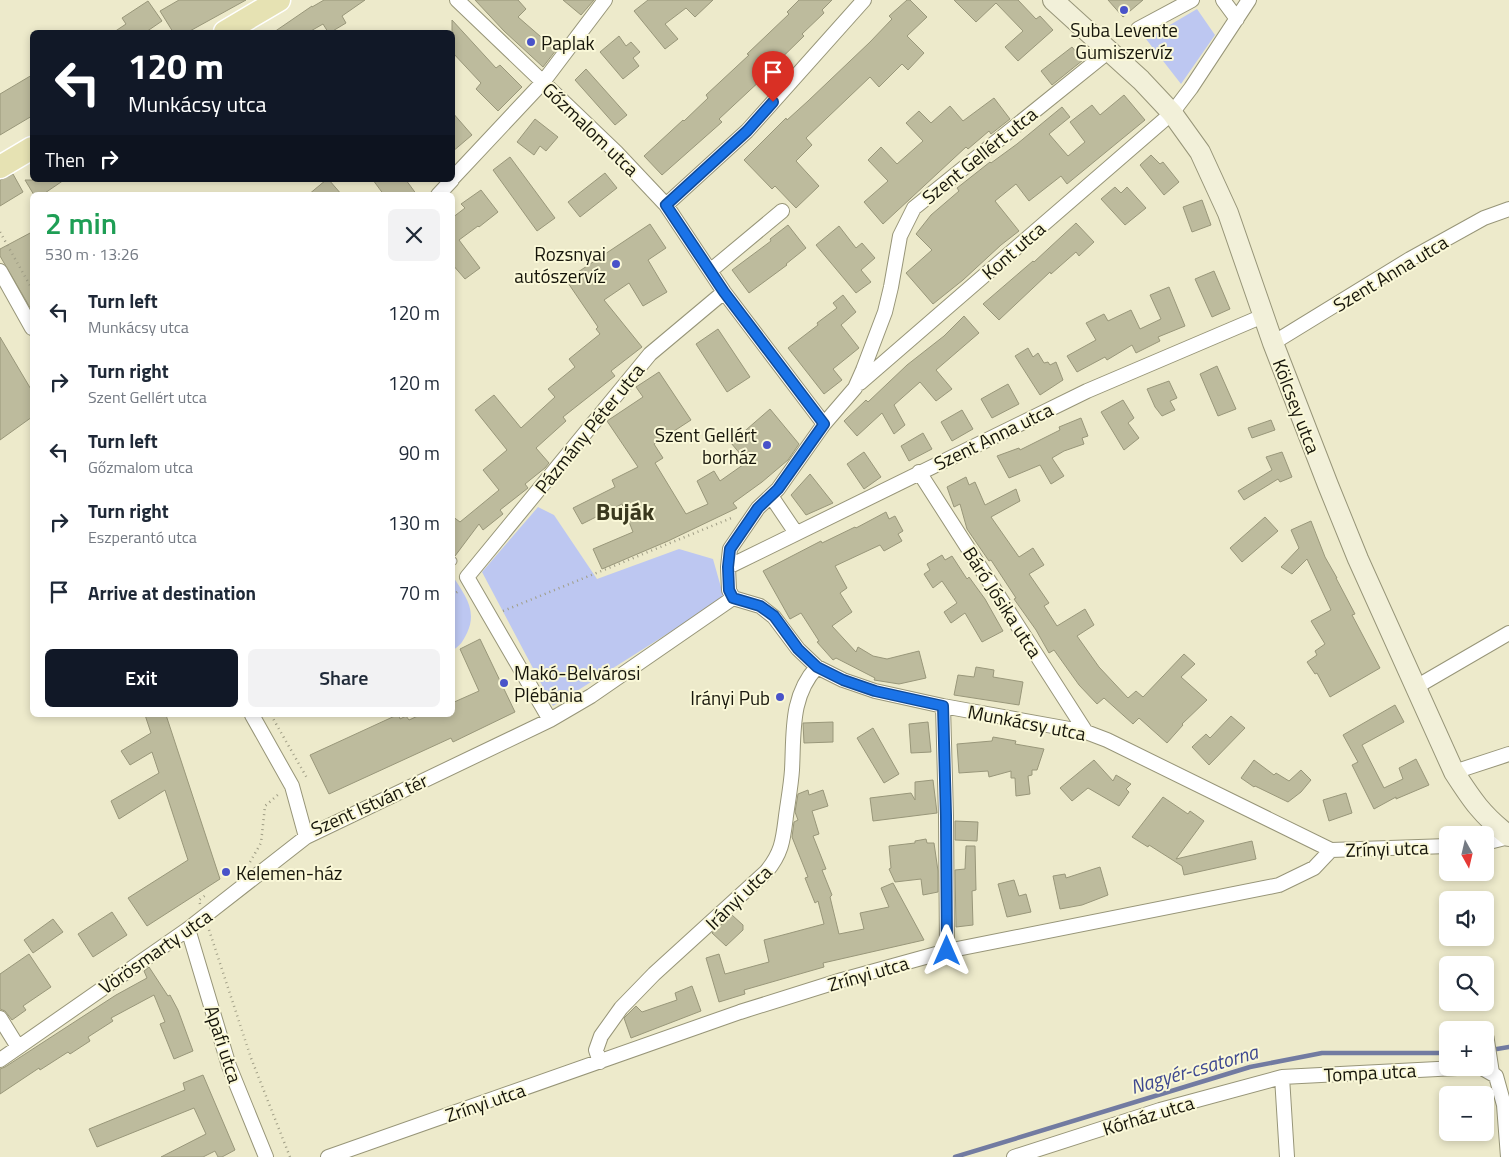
<!DOCTYPE html>
<meta charset="utf-8">
<style>
:root{--surface:#fff;--page:#f2f2f3;--text:#1f2937;--muted:#747a83;--accent:#111827}
body{margin:0;font-family:"Titillium Web",sans-serif;background:var(--page);color:var(--text);height:100vh;display:flex;flex-direction:column;font-size:19px;white-space:nowrap}
*{box-sizing:border-box;margin:0}
p{font-size:16px;color:var(--muted)}
.icon{flex:none;width:28px;height:28px;fill:none;stroke:currentColor;stroke-width:2;stroke-linecap:round;stroke-linejoin:round}
.map{position:relative;flex:1;overflow:hidden}
.details{position:absolute;left:30px;top:192px;width:425px;height:525px;display:flex;flex-direction:column;background:var(--surface);border-radius:8px;box-shadow:0 2px 8px #0003}
.details>*{flex:none}
.guide{position:absolute;left:30px;top:30px;width:425px;height:152px;border-radius:8px;box-shadow:0 2px 8px #0003;background:#111827;color:#fff;overflow:hidden}
.needle{width:32px;rotate:172deg}
.buttons{position:absolute;left:1439px;top:826px;display:grid;gap:10px}
.buttons a{display:grid;place-items:center;width:55px;height:55px;border-radius:8px;background:var(--surface);box-shadow:0 2px 8px #0003;font-size:25px}
.pin{position:absolute;display:grid;place-items:center;width:42px;height:42px;color:#fff;margin:-51px -21px;border-radius:50% 50% 50% 0;rotate:-45deg;box-shadow:0 0 5px #0007}
.pin .icon{rotate:45deg}
.me{position:absolute;width:55px;margin:-28px;rotate:0deg;stroke-linejoin:round;filter:drop-shadow(0 0 4px #0008)}
.turn{display:flex;align-items:center;gap:18px;height:105px;padding:0 15px;font-size:22px}
.turn .icon{width:65px;height:65px;stroke-width:2.5}
.turn b{display:block;font-size:35px;line-height:42px}
.then{display:flex;align-items:center;height:48px;padding:0 15px;background:#0003;gap:10px;font-size:19px}
.round{display:grid;place-items:center;flex:none;width:52px;height:52px;border-radius:8px;background:var(--page)}
.overview{display:flex;align-items:center;justify-content:space-between;height:85px;padding:0 15px}
h1{font-size:30px;font-weight:600;line-height:38px;color:#1e9e55}
.action{display:flex;gap:10px;margin-top:auto;padding:10px 15px}
.action a{flex:1;height:58px;border-radius:8px;background:var(--accent);color:#fff;font-size:20px;font-weight:600;line-height:58px;text-align:center}
.action a+a{background:var(--page);color:var(--text)}
ul{padding:0;list-style:none}
li{display:flex;align-items:center;gap:15px;height:70px;padding:0 15px}
li div{flex:1}
li b{display:block;font-size:19px}
li em{font-style:normal}
.map>svg:first-child{display:block}
.green{fill:#bdc7f1}
.lines{fill:none;stroke-linecap:round;stroke-linejoin:round}
.stream{stroke:#727ba1;stroke-width:4.5}
.building{fill:#bdbb9d;stroke:#99977a}
.service-casing{stroke:#979578;stroke-width:9}
.minor-casing{stroke:#979578;stroke-width:16}
.secondary-casing{stroke:#979578;stroke-width:22}
.primary-casing{stroke:#fff;stroke-width:25}
.path{stroke:#9f9d85;stroke-width:2.5;stroke-dasharray:1 4;stroke-linecap:butt}
.service{stroke:#fff;stroke-width:7}
.minor{stroke:#fff;stroke-width:14}
.secondary{stroke:#f2f0d9;stroke-width:20}
.primary{stroke:#e6e2b3;stroke-width:22}
.route-casing{stroke:#114b97;stroke-width:12}
.route{stroke:#1a73e8;stroke-width:9}
.poi-dot{fill:#4953c9;stroke:#faf8d8;stroke-width:2}
.labels{text-anchor:middle;dominant-baseline:central;stroke-width:4;stroke-linejoin:round;paint-order:stroke}
.poi-label{font-size:19px;fill:#17160b;stroke:#faf8d8;text-anchor:start}
.street-label{font-size:19px;fill:#17160b;stroke:#faf8d8}
.water-label{font-size:20px;font-style:italic;fill:#3e4890;stroke:#faf8d8}
.district-label{font-size:24px;font-weight:bold;fill:#3a381e;stroke:#faf8d8}
</style>
<div class="map">
<svg width="1509" height="1157" viewBox="0 0 1509 1157">
<rect width="100%" height="100%" fill="#edeacb"/>
<!-- green -->
<path class="green" d="M1197 9 1215 35 1181 84 1146 39Z
M538 507 554 515 597 579 679 549 713 559 724 598 553 706 482 572Z
M452 575C464 594 478 610 467 633 463 641 461 645 453 650Z"/>
<g class="lines">
<!-- stream -->
<path class="stream" d="M1485 1051 1509 1047
M955 1157 1250 1067 1322 1053H1448"/>
</g>
<!-- building -->
<path class="building" d="M179 0H246L188 32H173L160 11Z
M324 0H365L342 16 346 23 331 32H328L323 24 309 32H274L312 6V7Z
M475 0H518L526 9 518 17 556 50 543 67 504 31Z
M563 0H594L581 15Z
M648 0H713L695 17 686 8 665 24 678 39 665 49 634 11Z
M799 0H832L822 10 824 13 802 34 804 36 762 77 763 78 719 119 722 122 662 175 644 156 683 120 684 121 708 98 706 95 749 55 747 54 789 14 787 12Z
M907 0H910L927 17 907 36 924 53 908 70 902 64 879 87 870 77 806 138 812 145 796 161 819 186 796 208 775 186 772 189 744 160 786 118 787 120 808 101 870 42 892 19 889 16Z
M954 0H1018L1036 19 1040 16 1053 30 1018 61 1005 47 1023 31 996 3 976 22Z
M1108 0H1143L1123 17Z
M148 1 162 21 146 32H114L126 24 122 18Z
M452 20 496 68 500 65 522 87 498 111 476 89 481 83 452 52Z
M619 36 626 46 631 42 640 52 633 58 639 66 623 79 600 52Z
M1072 47 1083 60 1052 85 1041 71Z
M586 69 627 115 615 125 575 80Z
M32 75V116L0 135V94Z
M1124 95 1145 120 1067 184 1061 176 1029 201 1016 184 995 201 1019 231 1001 245 963 280 933 304 906 273 932 250 916 234 931 215 959 191 957 188 990 162 991 163 1017 144 1062 107 1070 117 1049 134 1068 156 1085 142 1070 122 1092 105 1100 115Z
M994 98 1010 119 991 134 989 131 968 149 966 147 883 224 864 202 888 181 868 160 881 147 897 164 923 141 906 123 919 111 931 123 950 106 963 121Z
M452 112 472 135 452 152Z
M535 119 558 137 546 151 540 146 534 155 517 142Z
M1151 155 1160 164 1163 162 1179 182 1164 195 1140 165Z
M510 157 555 218 537 231 493 170Z
M605 173 617 188 580 217 568 202Z
M13 174 23 192 0 206V180Z
M25 180H64L42 195H34Z
M326 180H329L342 195H308Z
M373 180H406L417 195H384Z
M1115 187 1121 193 1127 187 1146 208 1125 225 1101 199Z
M481 190 498 212 479 227 478 226 459 240 480 268 465 279 452 264V218L465 208 461 204Z
M1202 200 1211 225 1192 232 1183 207Z
M1076 223 1094 242 1079 256 1076 252 1051 274 1050 272 999 320 983 304 1033 261 1034 262Z
M650 224 666 248 648 260 667 292 643 306 629 283 604 300 642 347 611 371 615 376 563 417 566 421 536 448 549 463 545 468 525 484 528 488 500 510 503 514 483 530 479 524 455 556H452V516L460 522 499 490 483 470 507 450 475 410 494 395 521 428 555 397 548 389 575 367 569 359 600 334 596 329 598 327 566 280Z
M788 225 806 248 786 264 787 265 749 293 732 270 771 241 770 239Z
M839 226 856 248 862 243 875 258 861 270 871 282 856 293 816 245Z
M32 232V311L0 256V249Z
M1214 271 1230 309 1212 317 1195 279Z
M1169 287 1185 326 1158 337 1160 341 1136 353 1132 345 1107 360 1105 357 1077 372 1067 356 1096 340 1086 323 1104 314 1108 321 1131 310 1140 329 1161 319 1150 295Z
M843 295 856 312 841 325 859 348 833 369 842 380 824 394 788 348 818 325 817 323 837 308 833 303Z
M964 316 979 333 936 370 952 389 936 401 920 382 894 405 905 425 894 434 882 413 857 436 844 421 866 400 868 402 907 365 944 336Z
M718 329 750 377 727 392 696 344Z
M0 337 32 391V417L0 440Z
M1028 348 1033 357 1038 353 1044 363 1048 362 1050 365 1056 362 1063 380 1040 395 1015 356Z
M1217 366 1236 409 1218 416 1200 374Z
M659 372 691 420 654 444 663 458 655 463 686 514 708 504 697 481 714 471 720 481 747 462 731 443 770 409 799 444 788 460 762 482 733 503 737 508 668 541 602 569 593 549 633 532 622 504 582 524 573 508 615 487 612 480 638 467 607 421 643 397 636 387Z
M1169 381 1177 398 1170 401 1175 410 1162 416 1155 407 1147 389Z
M1008 384 1019 404 992 418 981 399Z
M1123 400 1134 418 1128 423 1139 438 1124 450 1101 412Z
M962 410 973 429 952 441 941 422Z
M1081 418 1088 436 1082 438 1084 444 1064 451 1052 458 1064 476 1051 484 1040 465 1009 478 997 456 1019 448 1020 450 1060 430 1059 427Z
M1271 420 1275 430 1252 438 1248 428Z
M923 433 932 449 909 461 901 446Z
M864 452 881 477 864 489 847 464Z
M1282 452 1292 477 1280 482 1278 479 1244 500 1238 491 1272 470 1266 457Z
M810 474 833 503 806 515 791 495Z
M966 477 969 485 975 482 985 505 1016 489 1020 501 991 517 1019 557 1033 548 1044 565 1029 574 1049 603 1044 606 1057 626 1085 609 1094 625 1077 636 1099 667 1128 698 1136 691 1143 697 1184 654 1195 664 1181 677 1207 700 1182 724 1183 725 1167 743 1139 718 1133 724 1104 698 1097 704 1079 685 1054 650 1049 653 1036 630 1014 599 1016 598 991 560 989 561 967 529 960 504 954 507 947 487Z
M886 512 889 519 895 516 903 531 898 534 902 541 884 551 880 545 835 566 847 588 840 593 852 612 832 626 856 652 858 647 873 656 887 659 919 651 926 678 899 684 874 680 875 678 836 658 833 660 817 642 819 641 801 613 790 619 763 571 821 541 822 543 855 527 856 528Z
M1265 517 1278 531 1242 562 1230 548Z
M1311 521 1325 557 1337 578H1336L1355 614 1352 615 1380 668 1330 697 1317 673 1315 674 1307 662 1317 655 1315 651 1325 644 1311 621 1331 610 1307 559 1292 574 1281 567 1299 548 1291 530Z
M942 555 945 560 952 556 967 579 969 577 985 599 1003 631 982 642 965 613 951 623 944 612 957 603 942 581 933 588 924 574 930 570 927 564Z
M480 639 515 712 453 742 451 738 329 794 310 755 397 715H399L400 719 406 716 409 720 420 715H452V703L479 691 460 649Z
M976 667 994 670 993 677 1023 682 1019 705 954 695 958 675 974 677Z
M1395 705 1404 722 1362 745 1384 788 1403 779 1399 768 1416 759 1429 785 1396 799V797L1374 809 1352 765 1358 762 1343 735Z
M145 715H166L220 879 147 926 128 898 188 860 165 790 119 819 111 801 159 773 152 752 130 765 121 751 151 733Z
M1231 716 1245 728 1209 765 1192 747 1206 734 1210 738Z
M833 722V742L804 743 803 723Z
M928 722 931 752 911 753 909 724Z
M873 728 899 774 884 783 857 738Z
M993 737 1016 741 1015 744 1044 749 1037 770H1032V775L1028 776 1030 794 1016 796 1015 778H1011V771L989 777 988 771 959 773 957 744 992 741Z
M1094 760 1113 781 1116 775 1131 784 1126 789 1129 792 1119 806 1088 788 1072 801 1060 788Z
M1254 760 1274 775 1276 773 1289 781 1301 770 1311 780 1301 792 1288 802 1255 786 1254 787 1241 778Z
M933 780 937 813 873 821 870 798 911 793 915 800V782Z
M808 790 809 795 823 790 828 806 812 811 819 834 813 836 826 869 822 870 832 895 830 897 839 934 864 929 860 913 889 907 881 888 893 883 924 940 823 963 824 967 744 990 745 994 719 1002 706 958 719 954 725 974 769 962 764 940 824 924 818 901 815 903 805 878 808 877 792 837 794 822 798 820 795 812 798 794Z
M1346 793 1352 813 1329 821 1323 800Z
M1163 797 1188 814 1190 811 1204 821 1176 859 1252 841 1256 859 1184 875 1182 866 1149 845 1148 847 1132 837Z
M955 821 978 822 977 841 955 840Z
M926 839 927 843H934L938 871V892L923 895 921 879 895 882 889 869 891 868 889 846 915 843V841Z
M966 846H975L976 890 972 891 973 925 956 927 955 870 965 869Z
M1100 867 1108 895 1082 905 1060 909 1053 876 1065 874 1066 878Z
M1014 880 1019 896 1026 894 1031 912 1007 917 998 884Z
M112 912 127 935 93 957 78 934Z
M732 915 743 925V930L726 946 712 933Z
M53 919 63 932 33 953 24 940Z
M29 954 51 987 23 1006 26 1010 12 1020 5 1011 0 1009V974Z
M149 967 168 996 170 995 178 1010 193 1051 174 1059 160 1024 165 1022 154 995 111 1018 113 1021 88 1037 90 1041 70 1054 68 1052 40 1070 39 1068 0 1094V1069L5 1067 116 995 147 978 144 971Z
M692 986 701 1011 631 1038 624 1018 636 1006 642 1012 677 1000 675 993Z
M203 1075 235 1150 222 1157H218L215 1151 203 1157H161L206 1134 194 1108 97 1147 89 1129 185 1090 183 1083Z"/>
<g class="lines">
<defs>
<path id="service" d="M452 561H453
M1490 1037 1496 1076"/>
<path id="minor" d="M457 0 616 152 666 205 724 292 824 424
M1223 0 1237 19
M1138 29 1192 0
M1109 51 914 208 900 236 891 287 885 312 863 370 855 388 824 424 778 489 758 508 730 549 728 567 729 590 733 598 760 606 774 617 798 649 817 667 843 680 875 691 943 706 1086 732 1107 740 1331 850
M452 179 543 82 605 0
M438 195 452 180
M666 205 747 131 864 0
M0 271 32 328
M710 271 782 211
M1273 343 1410 259 1484 218 1509 209
M860 383 1172 113 1191 88 1249 0
M919 472 1086 732
M771 496 796 533
M728 567 1087 391 1263 316
M1416 687 1509 633
M943 706 946 816 947 951
M252 715 292 786 306 837
M550 720 467 577 650 354 724 292
M1454 772 1509 754
M1485 843 1509 837
M188 929 229 1066 266 1157
M0 1018 18 1047
M0 1060 188 929 306 837 550 720 591 696 733 598
M600 1062 596 1050 601 1036 621 1008 654 974 766 872C782 853 783 840 786 816 788 801 791 785 792 770 794 733 790 696 817 667
M1482 1068 1496 1076 1504 1105 1508 1157
M1282 1077 1287 1157
M328 1157 740 1012 842 980 947 951 1279 885 1314 868 1331 850 1448 846
M1014 1157 1160 1110 1282 1077 1457 1068"/>
<path id="secondary" d="M1053 0 1141 80 1172 113 1200 152 1228 213 1273 343 1328 485 1358 559 1454 772C1472 800 1482 815 1509 836"/>
<path id="primary" d="M225 32 279 0
M0 167 32 148"/>
</defs>
<!-- service casing -->
<use href="#service" class="service-casing"/>
<!-- minor casing -->
<use href="#minor" class="minor-casing"/>
<!-- secondary casing -->
<use href="#secondary" class="secondary-casing"/>
<!-- primary casing -->
<use href="#primary" class="primary-casing"/>
<!-- path -->
<path class="path" d="M0 232 32 289
M452 595 459 591
M503 611 734 517
M452 614 454 616 452 624
M271 715 307 778 305 779
M250 862 261 843 265 806 280 793
M200 904 199 900 206 895
M209 930 251 1058 290 1157"/>
<!-- service -->
<use href="#service" class="service"/>
<!-- minor -->
<use href="#minor" class="minor"/>
<!-- secondary -->
<use href="#secondary" class="secondary"/>
<!-- primary -->
<use href="#primary" class="primary"/>
</g>
<g class="lines">
<defs>
<path id="route" d="M773 102 747 131 666 205 724 292 824 424 778 489 758 508 730 549 728 567 729 590 733 598 760 606 774 616 798 649 817 667 843 680 875 691 943 706 946 816 947 951"/>
</defs>
<!-- route casing -->
<use href="#route" class="route-casing"/>
<!-- route -->
<use href="#route" class="route"/>
</g>
<!-- markers -->
<g class="poi-dot">
<circle cx="1124" cy="10" r="5"/>
<circle cx="531" cy="42" r="5"/>
<circle cx="616" cy="264" r="5"/>
<circle cx="767" cy="445" r="5"/>
<circle cx="504" cy="683" r="5"/>
<circle cx="780" cy="697" r="5"/>
<circle cx="226" cy="872" r="5"/>
</g>
<g class="labels">
<!-- poi labels -->
<g class="poi-label">
<text x="1124" y="29" text-anchor="middle">Suba Levente<tspan x="1124" dy="22">Gumiszervíz</tspan></text>
<text x="541" y="42">Paplak</text>
<text x="606" y="253" text-anchor="end">Rozsnyai<tspan x="606" dy="22">autószervíz</tspan></text>
<text x="757" y="434" text-anchor="end">Szent Gellért<tspan x="757" dy="22">borház</tspan></text>
<text x="514" y="672">Makó-Belvárosi<tspan x="514" dy="22">Plébánia</tspan></text>
<text x="770" y="697" text-anchor="end">Irányi Pub</text>
<text x="236" y="872">Kelemen-ház</text>
</g>
<!-- street labels -->
<g class="street-label">
<text transform="translate(591 129) rotate(44)">Gőzmalom utca</text>
<text transform="translate(979 155) rotate(-39)">Szent Gellért utca</text>
<text transform="translate(1013 250) rotate(-41)">Kont utca</text>
<text transform="translate(1390 273) rotate(-31)">Szent Anna utca</text>
<text transform="translate(1297 406) rotate(69)">Kölcsey utca</text>
<text transform="translate(589 428) rotate(-51)">Pázmány Péter utca</text>
<text transform="translate(993 436) rotate(-26)">Szent Anna utca</text>
<text transform="translate(1003 602) rotate(57)">Báró Jósika utca</text>
<text transform="translate(1027 722) rotate(11)">Munkácsy utca</text>
<text transform="translate(369 804) rotate(-24)">Szent István tér</text>
<text transform="translate(1387 848) rotate(-2)">Zrínyi utca</text>
<text transform="translate(738 897) rotate(-44)">Irányi utca</text>
<text transform="translate(155 951) rotate(-35)">Vörösmarty utca</text>
<text transform="translate(868 973) rotate(-16)">Zrínyi utca</text>
<text transform="translate(224 1044) rotate(72)">Apafi utca</text>
<text transform="translate(1370 1072) rotate(-3)">Tompa utca</text>
<text transform="translate(485 1102) rotate(-19)">Zrínyi utca</text>
<text transform="translate(1148 1115) rotate(-17)">Kórház utca</text>
</g>
<!-- water labels -->
<g class="water-label">
<text transform="translate(1194 1069) rotate(-16)">Nagyér-csatorna</text>
</g>
<!-- district labels -->
<g class="district-label">
<text x="625" y="511">Buják</text>
</g>
</g>
</svg>
<div class="buttons">
<a><svg class="needle" viewBox="-14 -14 28 28"><path d="M0-13l5 13h-10z" fill="#e53935"/><path d="M0 13l5-13h-10z" fill="#747a83"/></svg></a>
<a><svg class="icon" aria-label="sound" viewBox="0 0 24 24"><path d="M4 9h4l5-4v14l-5-4H4zM17 9q2 3 0 6"/></svg></a>
<a><svg class="icon" aria-label="search" viewBox="0 0 24 24"><circle cx="10" cy="10" r="6"/><path d="M15 15l6 6"/></svg></a>
<a>+</a>
<a>−</a>
</div>
<div class="pin" style="left:773px;top:102px;background:#d93025"><svg class="icon" aria-label="arrive" viewBox="0 0 24 24"><path d="M6 21V4h12l-3 4 3 4H6"/></svg></div>
<svg class="me" style="left:947px;top:951px" viewBox="-20 -20 40 40"><path d="M0-17L14 15 0 8-14 15z" fill="#1a73e8" stroke="#fff" stroke-width="4"/></svg>
<div class="guide">
<div class="turn"><svg class="icon" aria-label="left" viewBox="0 0 24 24"><path d="M17 20v-9H6M10 6l-5 5 5 5"/></svg><div><b>120 m</b>Munkácsy utca</div></div>
<div class="then">Then<svg class="icon" aria-label="right" viewBox="0 0 24 24"><path d="M7 20v-9h11M14 6l5 5-5 5"/></svg></div>
</div>
<section class="details">
<div class="overview"><div><h1>2 min</h1><p>530 m · 13:26</p></div><a class="round"><svg class="icon" aria-label="close" viewBox="0 0 24 24"><path d="M6 6l12 12M18 6L6 18"/></svg></a></div>
<ul>
<li><svg class="icon" aria-label="left" viewBox="0 0 24 24"><path d="M17 20v-9H6M10 6l-5 5 5 5"/></svg><div><b>Turn left</b><p>Munkácsy utca</p></div><em>120 m</em></li>
<li><svg class="icon" aria-label="right" viewBox="0 0 24 24"><path d="M7 20v-9h11M14 6l5 5-5 5"/></svg><div><b>Turn right</b><p>Szent Gellért utca</p></div><em>120 m</em></li>
<li><svg class="icon" aria-label="left" viewBox="0 0 24 24"><path d="M17 20v-9H6M10 6l-5 5 5 5"/></svg><div><b>Turn left</b><p>Gőzmalom utca</p></div><em>90 m</em></li>
<li><svg class="icon" aria-label="right" viewBox="0 0 24 24"><path d="M7 20v-9h11M14 6l5 5-5 5"/></svg><div><b>Turn right</b><p>Eszperantó utca</p></div><em>130 m</em></li>
<li><svg class="icon" aria-label="arrive" viewBox="0 0 24 24"><path d="M6 21V4h12l-3 4 3 4H6"/></svg><div><b>Arrive at destination</b></div><em>70 m</em></li>
</ul>
<div class="action"><a>Exit</a><a>Share</a></div>
</section>
</div>
